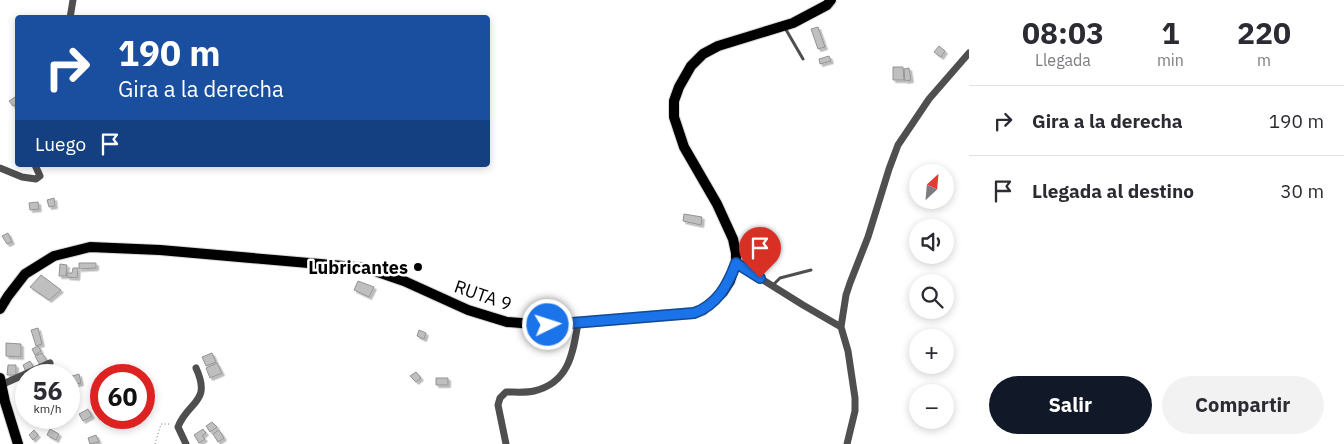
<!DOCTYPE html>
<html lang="es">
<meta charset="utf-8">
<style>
:root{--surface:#fff;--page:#f2f2f3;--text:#2b2b33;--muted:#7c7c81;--line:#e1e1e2;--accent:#111827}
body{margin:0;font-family:"IBM Plex Sans",sans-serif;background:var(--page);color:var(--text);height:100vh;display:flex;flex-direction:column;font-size:19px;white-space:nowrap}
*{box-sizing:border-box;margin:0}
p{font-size:16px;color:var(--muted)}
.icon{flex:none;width:28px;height:28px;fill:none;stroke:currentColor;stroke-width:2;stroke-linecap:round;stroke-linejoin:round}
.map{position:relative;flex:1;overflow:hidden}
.panel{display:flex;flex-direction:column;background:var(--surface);width:375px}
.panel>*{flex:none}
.top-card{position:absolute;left:15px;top:15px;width:475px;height:152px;border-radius:5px;box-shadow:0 2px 8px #0003;background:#1a4fa0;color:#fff;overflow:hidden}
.needle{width:32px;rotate:26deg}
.fabs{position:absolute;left:909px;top:164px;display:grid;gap:10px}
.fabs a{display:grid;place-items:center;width:45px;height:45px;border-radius:50%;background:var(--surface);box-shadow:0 2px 8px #0003;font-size:25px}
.speed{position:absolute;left:15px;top:364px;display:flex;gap:10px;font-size:25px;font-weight:700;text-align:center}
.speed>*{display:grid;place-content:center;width:65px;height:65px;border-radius:50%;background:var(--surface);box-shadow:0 2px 8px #0003;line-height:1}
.speed small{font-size:12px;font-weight:400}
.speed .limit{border:8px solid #d22;background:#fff;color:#111}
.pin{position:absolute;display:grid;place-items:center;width:42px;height:42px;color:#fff;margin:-51px -21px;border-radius:50% 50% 50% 0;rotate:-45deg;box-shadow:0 0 5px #0007}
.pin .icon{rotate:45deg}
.me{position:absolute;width:55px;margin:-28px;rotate:86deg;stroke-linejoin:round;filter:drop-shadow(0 0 4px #0008)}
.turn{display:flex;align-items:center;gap:18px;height:105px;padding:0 20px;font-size:22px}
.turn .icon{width:65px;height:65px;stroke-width:2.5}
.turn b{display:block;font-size:35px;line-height:42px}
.then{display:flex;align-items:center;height:48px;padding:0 20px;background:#0003;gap:10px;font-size:19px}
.eta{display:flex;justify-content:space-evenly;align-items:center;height:85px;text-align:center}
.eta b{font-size:30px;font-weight:800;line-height:35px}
.action{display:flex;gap:10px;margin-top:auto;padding:10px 20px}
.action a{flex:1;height:58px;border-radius:30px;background:var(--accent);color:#fff;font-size:20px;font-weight:800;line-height:58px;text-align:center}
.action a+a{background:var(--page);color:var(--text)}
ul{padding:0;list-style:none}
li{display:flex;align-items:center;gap:15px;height:70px;padding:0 20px;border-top:1px solid var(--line)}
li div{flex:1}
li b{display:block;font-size:19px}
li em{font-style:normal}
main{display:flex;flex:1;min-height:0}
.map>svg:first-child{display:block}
.building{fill:#bfbfbf;stroke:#939393;filter:url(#shadow)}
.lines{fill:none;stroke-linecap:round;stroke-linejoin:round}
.primary-casing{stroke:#dbdbdb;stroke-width:12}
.path{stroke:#717171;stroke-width:1;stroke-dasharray:1 2.5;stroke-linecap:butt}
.lane{stroke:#4f4f4f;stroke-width:3}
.street{stroke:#4f4f4f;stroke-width:7}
.primary{stroke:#000;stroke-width:10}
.route-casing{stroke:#114b97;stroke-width:12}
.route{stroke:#1a73e8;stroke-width:9}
.poi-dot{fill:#000;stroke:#fff;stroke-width:2}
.labels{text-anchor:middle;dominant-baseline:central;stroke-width:5;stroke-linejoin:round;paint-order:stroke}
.poi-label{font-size:18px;font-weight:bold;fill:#000;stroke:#fff;text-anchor:end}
.street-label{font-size:18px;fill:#000;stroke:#fff}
</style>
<main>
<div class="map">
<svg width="969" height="444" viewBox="0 0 969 444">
<defs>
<filter id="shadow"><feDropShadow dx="2.5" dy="2.5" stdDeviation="0" flood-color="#0004"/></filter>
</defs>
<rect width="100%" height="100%" fill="#fff"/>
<!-- building -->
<path class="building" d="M818 27 825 47 818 49 811 29Z
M939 46 945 51 941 57 934 52Z
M829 56 831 61 820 64 819 59Z
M893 67H903L904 80H893Z
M909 68 911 80 905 81 904 69Z
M18 95V103L13 106 9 101Z
M54 198 55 206 49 207 47 200Z
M38 202 39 209 30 210 29 203Z
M684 214 702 217 701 225 683 221Z
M8 233 12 242 7 244 2 236Z
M79 263H96V268L79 269Z
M60 264 67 265 66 276H59Z
M73 268H78L77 278 67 277V273H72Z
M41 275 61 290 49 300 30 287Z
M358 281 374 287 369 297 354 290Z
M38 328 42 344 36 346 31 330Z
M419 330 426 333 424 339 417 336Z
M6 343 21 344V357L6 356Z
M38 346 41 351 35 355 32 349Z
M42 353 47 361 40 365 35 356Z
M212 353 216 362 206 366 202 357Z
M30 361 34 368 26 372 23 365Z
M217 363 222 373 210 378 206 368Z
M8 365H16V375H7Z
M416 372 421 378 416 382 410 376Z
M79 374 81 383 69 386V377Z
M436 378H448V385H436Z
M88 409 92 416 83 421 79 414Z
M212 422 217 427 210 432 206 426Z
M50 429 59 434 56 440 47 435Z
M203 429 206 433 202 436 205 439 199 443 194 435Z
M34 430 38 435 33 440 29 435Z
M219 430 224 438 218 442 213 434Z
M96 435 99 442 90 444 88 438Z"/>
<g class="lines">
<defs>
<path id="primary" d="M0 309 8 296 25 274 54 256 90 247 160 250 366 268 404 281 468 310 507 322 547 325 694 313 703 310 723 292 730 281 736 263V253L733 239 717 204 684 147 674 117V101L679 87 691 66 703 54 718 46 793 23 827 5 831 0
M0 378 5 402 18 444"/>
</defs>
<!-- primary casing -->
<use href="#primary" class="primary-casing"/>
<!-- path -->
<path class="path" d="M155 444 161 424H170"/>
<!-- lane -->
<path class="lane" d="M785 28 803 59
M773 285 780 278 811 270"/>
<!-- street -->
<path class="street" d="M70 18 73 0
M0 168 22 177 36 179 40 176 35 165
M736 263 803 305 841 327
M1 385 50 363
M186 444 178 427C188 401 212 403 196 368
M506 444 498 405 500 398 506 392C515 392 526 393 534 391 569 383 573 353 578 323
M847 444 855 411V398L848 351 841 327 846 295 850 283 868 237 889 169 898 145 929 99 969 53"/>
<!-- primary -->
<use href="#primary" class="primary"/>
</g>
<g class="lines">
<defs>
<path id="route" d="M548 325 694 313C717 305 728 285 736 263L760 278"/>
</defs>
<!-- route casing -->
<use href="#route" class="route-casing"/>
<!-- route -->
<use href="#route" class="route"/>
</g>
<!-- markers -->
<circle class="poi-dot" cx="418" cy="267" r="5"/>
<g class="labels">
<!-- poi labels -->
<g class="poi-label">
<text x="408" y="267">Lubricantes</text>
</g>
<!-- street labels -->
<g class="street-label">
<text transform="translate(483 295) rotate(19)">RUTA 9</text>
</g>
</g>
</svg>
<div class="fabs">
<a><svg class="needle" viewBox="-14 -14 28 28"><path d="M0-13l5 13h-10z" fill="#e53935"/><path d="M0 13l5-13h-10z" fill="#7c7c81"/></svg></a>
<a><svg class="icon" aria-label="sound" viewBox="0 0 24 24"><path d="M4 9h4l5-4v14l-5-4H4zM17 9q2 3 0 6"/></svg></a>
<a><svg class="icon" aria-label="search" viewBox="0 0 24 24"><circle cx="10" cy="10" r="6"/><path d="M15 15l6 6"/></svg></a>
<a>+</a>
<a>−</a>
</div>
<div class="speed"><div>56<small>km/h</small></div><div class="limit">60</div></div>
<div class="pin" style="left:760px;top:278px;background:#d93025"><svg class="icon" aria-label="arrive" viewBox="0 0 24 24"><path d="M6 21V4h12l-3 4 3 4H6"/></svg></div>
<svg class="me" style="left:548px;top:325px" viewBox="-20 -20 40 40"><circle r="17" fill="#1a73e8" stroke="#fff" stroke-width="3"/><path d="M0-11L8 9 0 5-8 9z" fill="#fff"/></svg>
<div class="top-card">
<div class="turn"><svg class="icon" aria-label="right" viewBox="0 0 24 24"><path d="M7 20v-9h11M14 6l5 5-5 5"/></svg><div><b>190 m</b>Gira a la derecha</div></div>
<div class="then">Luego<svg class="icon" aria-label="arrive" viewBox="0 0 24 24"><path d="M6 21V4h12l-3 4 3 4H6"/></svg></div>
</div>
</div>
<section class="panel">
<div class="eta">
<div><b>08:03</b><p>Llegada</p></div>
<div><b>1</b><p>min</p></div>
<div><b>220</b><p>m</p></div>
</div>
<ul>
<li><svg class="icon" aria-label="right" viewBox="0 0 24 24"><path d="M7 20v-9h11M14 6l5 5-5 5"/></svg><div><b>Gira a la derecha</b></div><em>190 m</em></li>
<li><svg class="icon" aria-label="arrive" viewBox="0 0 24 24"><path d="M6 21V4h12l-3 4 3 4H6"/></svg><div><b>Llegada al destino</b></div><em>30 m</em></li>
</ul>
<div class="action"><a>Salir</a><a>Compartir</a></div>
</section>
</main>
